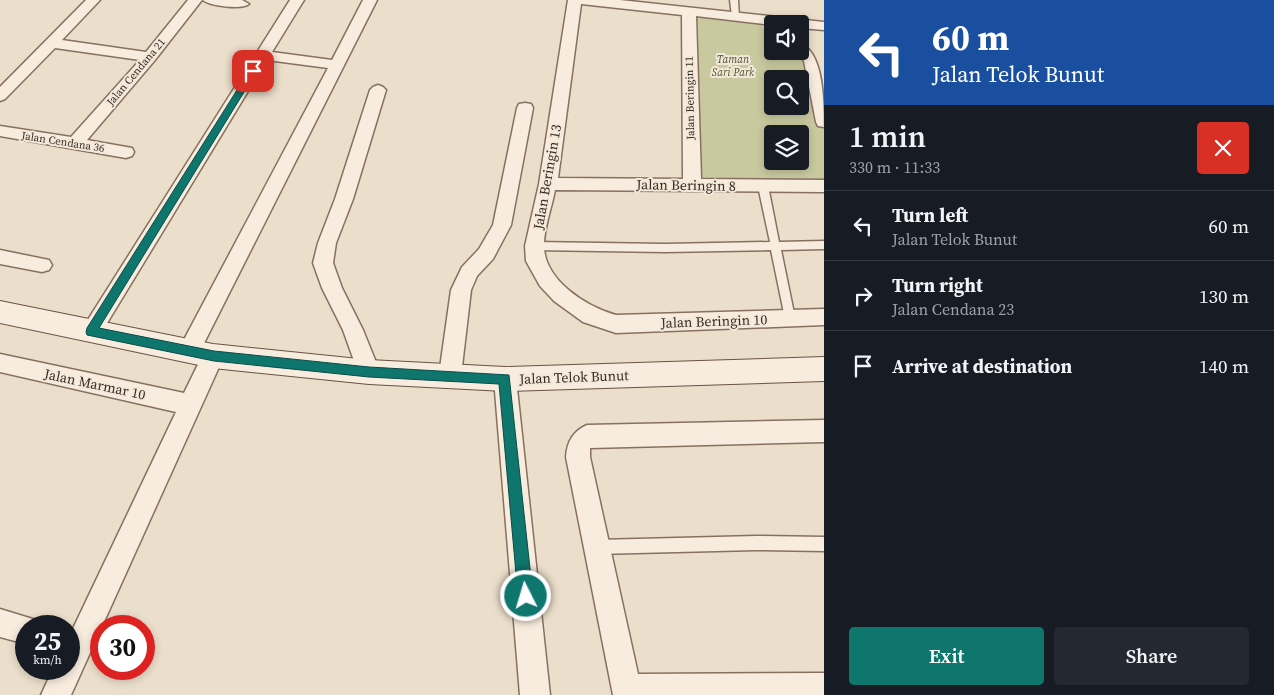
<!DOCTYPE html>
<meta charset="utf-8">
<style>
:root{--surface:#171b24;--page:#242831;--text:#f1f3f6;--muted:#9ea1a6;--line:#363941;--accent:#0f766e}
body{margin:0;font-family:"Source Serif 4",serif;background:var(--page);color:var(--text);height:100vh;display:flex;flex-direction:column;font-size:19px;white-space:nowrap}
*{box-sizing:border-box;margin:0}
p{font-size:16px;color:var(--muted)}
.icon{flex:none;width:28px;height:28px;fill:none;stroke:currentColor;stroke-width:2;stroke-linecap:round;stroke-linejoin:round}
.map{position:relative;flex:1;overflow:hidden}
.panel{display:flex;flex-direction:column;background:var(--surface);width:450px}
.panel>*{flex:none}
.hud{background:#1a4fa0;color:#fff;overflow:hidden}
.fabs{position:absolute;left:764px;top:15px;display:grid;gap:10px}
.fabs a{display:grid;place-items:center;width:45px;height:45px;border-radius:5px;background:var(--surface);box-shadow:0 2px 8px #0003;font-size:25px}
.speed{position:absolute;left:15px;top:615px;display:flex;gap:10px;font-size:25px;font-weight:700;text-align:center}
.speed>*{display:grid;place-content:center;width:65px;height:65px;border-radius:50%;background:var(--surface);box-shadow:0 2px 8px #0003;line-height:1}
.speed small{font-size:12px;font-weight:400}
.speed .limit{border:8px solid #d22;background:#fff;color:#111}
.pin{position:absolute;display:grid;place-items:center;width:42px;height:42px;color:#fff;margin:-21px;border-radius:10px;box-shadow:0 2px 8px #0006}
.me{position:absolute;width:55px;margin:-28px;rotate:355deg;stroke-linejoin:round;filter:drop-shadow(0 0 4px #0008)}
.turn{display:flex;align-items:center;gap:18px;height:105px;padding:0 25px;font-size:22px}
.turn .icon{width:65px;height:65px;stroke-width:2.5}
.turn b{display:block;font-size:35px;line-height:42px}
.round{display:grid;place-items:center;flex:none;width:52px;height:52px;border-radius:5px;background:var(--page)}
.overview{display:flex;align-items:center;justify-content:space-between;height:85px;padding:0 25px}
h1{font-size:30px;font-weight:600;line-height:38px}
.primary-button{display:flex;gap:10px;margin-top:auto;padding:10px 25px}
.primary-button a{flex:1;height:58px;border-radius:5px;background:var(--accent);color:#fff;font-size:20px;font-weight:600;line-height:58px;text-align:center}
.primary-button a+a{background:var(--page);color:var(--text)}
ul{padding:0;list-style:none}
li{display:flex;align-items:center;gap:15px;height:70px;padding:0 25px;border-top:1px solid var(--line)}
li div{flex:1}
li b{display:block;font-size:19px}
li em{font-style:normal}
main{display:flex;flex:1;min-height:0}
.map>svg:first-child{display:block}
.green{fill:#c9c99f;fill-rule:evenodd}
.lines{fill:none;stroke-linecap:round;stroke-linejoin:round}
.lane-casing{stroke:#877060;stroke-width:3}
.street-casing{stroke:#877060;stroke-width:3}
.secondary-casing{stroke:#695243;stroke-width:2}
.lane{fill:#f7ecde;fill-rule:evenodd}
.street{fill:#f7ecde;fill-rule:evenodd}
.secondary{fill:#f7ecde;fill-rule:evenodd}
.route{fill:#0f766e;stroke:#0a4d48}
.labels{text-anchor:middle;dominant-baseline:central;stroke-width:4;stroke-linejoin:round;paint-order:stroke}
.far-park-label{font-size:11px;font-style:italic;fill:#4e542b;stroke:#f3e9da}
.far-street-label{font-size:11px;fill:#392b22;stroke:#f3e9da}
.street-label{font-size:14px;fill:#392b22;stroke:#f3e9da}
</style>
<main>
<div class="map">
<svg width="824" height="695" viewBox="0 0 824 695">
<rect width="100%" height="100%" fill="#ebdecb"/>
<!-- green -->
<path class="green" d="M689 13 759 20 765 31 772 35V51H800L809 59 824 127V184H695ZM772 79H800V106H772ZM772 134H800V161H772Z"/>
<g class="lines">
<defs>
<path id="lane" d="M730 0H738L739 18 732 16Z
M763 183 768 186 779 242 824 241V249L781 250 795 318 794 321H786L785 318 771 250 665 252 534 250 529 246 534 242 665 244 770 242 758 186Z
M756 536 824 537V551L756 550 597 554 592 552 590 547 592 542 597 540Z"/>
<path id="street" d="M86 0H100L62 40 146 52 188 0H202L155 60 87 140 132 148 134 152 132 156 126 158 0 136V126L71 137 140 60 55 48 5 99 0 101V87Z
M203 0H242L249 4C243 10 209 6 203 0Z
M290 0H304L272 52 332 60 363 0H377L197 357 189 360 181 357 178 351 328 68 267 60 98 338 91 341 84 338 81 332 84 326Z
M568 0H620L824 22V30L800 28V24L772 25 696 16 701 179 824 180V192L555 190C552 207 543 231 544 247 545 281 587 307 616 315L824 309V325L616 333 583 322 554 301 540 286 526 261 525 246 539 184ZM581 4 682 15 683 179 558 178Z
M800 44C824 51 824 105 824 127L818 126 816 122 804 61 795 51H800Z
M378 85 383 87 386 90 353 199 336 243 333 263 342 288 363 330 380 372 377 379 369 381 361 379 358 372 343 330 322 288 313 263 318 243 335 199 370 90 373 87Z
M525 103 531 104 533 108 511 225 493 259 477 276 471 290 461 375 458 382 450 385 442 382 439 375 451 290 462 267 479 249 493 225 517 108 519 104Z
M0 250 49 260 52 265 49 270 42 272 0 264Z
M213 347 221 350 224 356 71 695H41L53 669H69V637L176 412 0 372V354L184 393 205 350Z
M505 369 513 372 516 379 550 695H520L494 379 497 372Z
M824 420V442L590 448V457L638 674 824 673V695H613L566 457C567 442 573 431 587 425Z
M0 609 36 620 38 626H26V644L0 637Z"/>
<path id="secondary" d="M0 301 213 344 369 360 505 367 824 357V381L505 391 369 384 213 368 0 323Z"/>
</defs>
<!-- lane casing -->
<use href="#lane" class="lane-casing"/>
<!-- street casing -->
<use href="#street" class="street-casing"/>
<!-- secondary casing -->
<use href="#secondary" class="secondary-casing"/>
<!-- lane -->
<use href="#lane" class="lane"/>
<!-- street -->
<use href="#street" class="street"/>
<!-- secondary -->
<use href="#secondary" class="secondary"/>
</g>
<!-- route -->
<path class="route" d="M253 68 257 71 99 328 214 351 369 367 509 375 533 596 531 601 526 603 521 601 518 596 499 384 369 377 214 361 87 335 86 332 87 328 249 71Z"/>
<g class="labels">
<!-- far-park labels -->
<g class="far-park-label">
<text x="733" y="59">Taman<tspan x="733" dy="13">Sari Park</tspan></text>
</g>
<!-- far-street labels -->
<g class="far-street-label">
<text transform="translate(136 72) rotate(-50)">Jalan Cendana 21</text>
<text transform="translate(690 98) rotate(-91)">Jalan Beringin 11</text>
<text transform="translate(63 142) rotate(9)">Jalan Cendana 36</text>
</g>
<!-- street labels -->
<g class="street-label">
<text transform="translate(547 177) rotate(-80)">Jalan Beringin 13</text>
<text transform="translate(686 185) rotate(1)">Jalan Beringin 8</text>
<text transform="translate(714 321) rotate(-2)">Jalan Beringin 10</text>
<text transform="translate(574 377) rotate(-2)">Jalan Telok Bunut</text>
<text transform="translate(95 384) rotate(12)">Jalan Marmar 10</text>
</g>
</g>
</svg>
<div class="fabs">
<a><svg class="icon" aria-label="sound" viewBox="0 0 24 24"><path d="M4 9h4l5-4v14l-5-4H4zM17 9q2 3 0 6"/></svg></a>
<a><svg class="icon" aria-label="search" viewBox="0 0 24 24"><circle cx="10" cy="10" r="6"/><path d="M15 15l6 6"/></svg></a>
<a><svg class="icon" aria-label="layers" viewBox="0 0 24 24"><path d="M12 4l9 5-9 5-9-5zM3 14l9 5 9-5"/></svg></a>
</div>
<div class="speed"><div>25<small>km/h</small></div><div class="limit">30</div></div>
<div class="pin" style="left:253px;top:71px;background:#d93025"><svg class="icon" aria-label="arrive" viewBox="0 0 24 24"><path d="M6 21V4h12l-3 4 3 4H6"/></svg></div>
<svg class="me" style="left:526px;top:596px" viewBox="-20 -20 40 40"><circle r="17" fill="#0f766e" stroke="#fff" stroke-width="3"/><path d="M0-11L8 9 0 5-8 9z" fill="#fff"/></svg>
</div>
<section class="panel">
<div class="hud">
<div class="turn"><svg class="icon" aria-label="left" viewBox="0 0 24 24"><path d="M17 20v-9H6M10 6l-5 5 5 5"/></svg><div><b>60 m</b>Jalan Telok Bunut</div></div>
</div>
<div class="overview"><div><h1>1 min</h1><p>330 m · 11:33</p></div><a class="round" style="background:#d93025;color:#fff"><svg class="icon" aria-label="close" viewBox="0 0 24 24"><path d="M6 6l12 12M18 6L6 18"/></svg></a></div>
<ul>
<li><svg class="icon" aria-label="left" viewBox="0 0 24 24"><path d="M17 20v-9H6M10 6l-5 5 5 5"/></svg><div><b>Turn left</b><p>Jalan Telok Bunut</p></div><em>60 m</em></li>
<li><svg class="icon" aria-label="right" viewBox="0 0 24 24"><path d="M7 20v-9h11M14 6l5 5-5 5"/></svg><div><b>Turn right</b><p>Jalan Cendana 23</p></div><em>130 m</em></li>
<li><svg class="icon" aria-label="arrive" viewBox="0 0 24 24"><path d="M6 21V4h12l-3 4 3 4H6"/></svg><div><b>Arrive at destination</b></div><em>140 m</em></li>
</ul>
<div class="primary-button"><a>Exit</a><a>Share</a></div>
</section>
</main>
